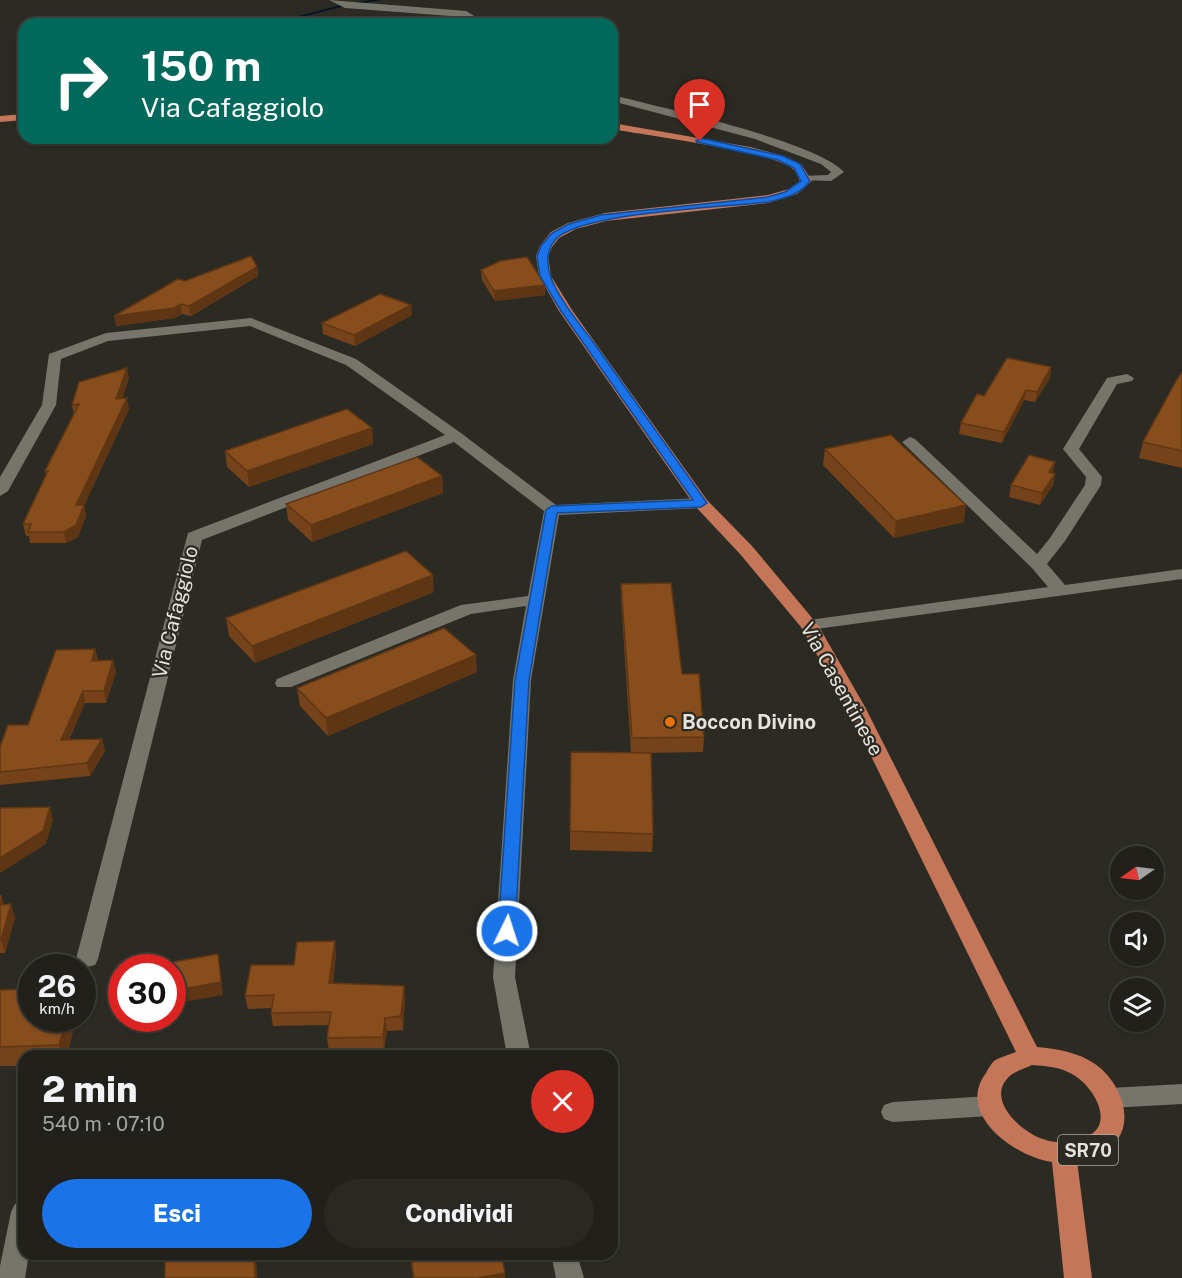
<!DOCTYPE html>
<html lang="it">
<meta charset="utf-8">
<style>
:root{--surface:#21201a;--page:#292823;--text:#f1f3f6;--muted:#a2a3a2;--line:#3e3e39;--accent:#1a73e8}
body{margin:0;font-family:"Public Sans",sans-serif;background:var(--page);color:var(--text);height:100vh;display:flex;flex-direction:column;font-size:22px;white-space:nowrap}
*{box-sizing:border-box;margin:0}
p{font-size:20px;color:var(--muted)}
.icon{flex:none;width:33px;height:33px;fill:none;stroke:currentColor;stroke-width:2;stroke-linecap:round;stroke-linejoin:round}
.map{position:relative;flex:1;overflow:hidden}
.sheet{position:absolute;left:18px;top:1050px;width:600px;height:210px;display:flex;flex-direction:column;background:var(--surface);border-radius:18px;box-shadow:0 2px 4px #0004,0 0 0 2px var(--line)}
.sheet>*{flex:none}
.top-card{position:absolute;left:18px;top:18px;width:600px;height:126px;border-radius:18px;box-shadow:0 2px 4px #0004,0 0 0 2px var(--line);background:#00695c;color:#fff;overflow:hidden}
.needle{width:39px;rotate:256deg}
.buttons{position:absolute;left:1110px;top:846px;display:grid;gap:12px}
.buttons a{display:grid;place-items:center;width:54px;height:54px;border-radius:50%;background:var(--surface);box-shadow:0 2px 4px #0004,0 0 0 2px var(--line);font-size:30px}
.speed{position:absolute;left:18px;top:954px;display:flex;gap:12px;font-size:30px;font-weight:700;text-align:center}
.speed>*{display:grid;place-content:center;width:78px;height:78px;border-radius:50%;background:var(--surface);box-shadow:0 2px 4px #0004,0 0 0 2px var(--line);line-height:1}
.speed small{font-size:15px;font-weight:400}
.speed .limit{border:9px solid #d22;background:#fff;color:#111}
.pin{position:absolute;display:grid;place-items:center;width:51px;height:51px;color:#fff;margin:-62px -26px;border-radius:50% 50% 50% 0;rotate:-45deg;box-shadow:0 0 6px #0007}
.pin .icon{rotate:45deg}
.me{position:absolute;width:66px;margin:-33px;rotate:4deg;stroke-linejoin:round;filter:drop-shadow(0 0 4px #0008)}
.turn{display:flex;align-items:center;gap:21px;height:126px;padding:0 24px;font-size:27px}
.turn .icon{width:78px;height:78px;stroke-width:2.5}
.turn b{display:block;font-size:42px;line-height:51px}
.round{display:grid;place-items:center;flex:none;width:63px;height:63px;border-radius:32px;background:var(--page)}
.summary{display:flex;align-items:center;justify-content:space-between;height:102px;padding:0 24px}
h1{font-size:36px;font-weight:800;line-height:45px}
.action{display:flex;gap:12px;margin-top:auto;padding:12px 24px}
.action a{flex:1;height:69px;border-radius:36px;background:var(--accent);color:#fff;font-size:24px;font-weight:800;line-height:69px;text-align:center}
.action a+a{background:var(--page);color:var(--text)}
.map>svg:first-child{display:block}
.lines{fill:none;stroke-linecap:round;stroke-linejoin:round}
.stream{fill:#031429;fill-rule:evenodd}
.minor{fill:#76756b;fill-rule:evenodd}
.major{fill:#c57659;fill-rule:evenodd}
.wall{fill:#754219}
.shaded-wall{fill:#5f3614}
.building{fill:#884d1d;stroke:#5f3614;stroke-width:1.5}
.route{fill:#1a73e8;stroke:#114b97;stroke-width:1.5}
.food-dot{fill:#e8710a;stroke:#2c2b23;stroke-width:2}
.labels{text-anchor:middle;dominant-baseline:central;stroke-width:4.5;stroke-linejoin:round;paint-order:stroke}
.shield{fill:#2c2b23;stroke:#aeaca7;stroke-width:1.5}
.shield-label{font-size:18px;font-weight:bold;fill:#e5e4df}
.street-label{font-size:20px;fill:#e5e4df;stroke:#2c2b23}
.poi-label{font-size:20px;font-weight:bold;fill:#e5e4df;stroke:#2c2b23;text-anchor:start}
</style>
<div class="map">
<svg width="1182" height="1278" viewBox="0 0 1182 1278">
<rect width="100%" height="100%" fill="#2c2b23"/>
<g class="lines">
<!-- stream -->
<path class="stream" d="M371 0H382L345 6 275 24H268L345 4Z"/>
<!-- minor -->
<path class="minor" d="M329 0 466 11 487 24H476L464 17 345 8Z
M612 95C659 107 816 141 844 172L831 181 801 180V176L828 175 831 172 821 164 755 139 612 101Z
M251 318 356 359 461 433 556 505 701 498 709 503 701 508 559 515 531 680 515 977 531 1056H507L493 977 513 680 526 606 471 614 291 687H277L275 683 277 679 461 605 528 596 544 511 454 442 202 540 98 959 95 965 87 967 79 965 76 959 188 533 445 435 346 365 250 326 108 341 61 359 56 405 8 491 0 496V477L42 405 49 354 106 333Z
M1127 374 1134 378 1132 381 1117 384 1079 449 1102 477 1101 485 1065 541 1047 564 1065 585 1182 569V579L809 630 803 629 800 625 803 621 809 620 1048 587 1032 568 902 442 910 437 915 439 1037 554 1050 538 1085 485 1086 477 1063 449 1107 378Z
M1182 1084V1104L1110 1108 1101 1105 1098 1098 1101 1091 1110 1088Z
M990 1096 999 1099 1002 1106 999 1113 990 1116 893 1122 884 1119 881 1112 884 1105 893 1102Z
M24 1201V1254H29L25 1278H0V1266L11 1212 15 1204Z
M551 1254H577L584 1278H556Z"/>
<!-- major -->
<path class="major" d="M24 114V120L0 122V116Z
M612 123 750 147 784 156 801 164 812 181 797 194 768 203 606 221 576 229 559 238 552 247 548 256 551 276 572 310 707 500 752 546 818 625 865 707 1037 1047C1057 1049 1078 1052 1095 1064 1120 1081 1138 1123 1111 1147 1102 1156 1089 1158 1077 1161L1092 1278H1064L1052 1162C1015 1157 955 1114 986 1073 988 1069 991 1064 994 1061 1000 1057 1009 1055 1016 1052L847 707 801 627 740 554 695 506 559 311 539 276 536 256 540 246 551 232 568 223 605 213 768 195 789 189 800 181C798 177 796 171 793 169 775 152 643 135 612 129ZM1032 1065C1046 1066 1060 1067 1072 1074 1093 1085 1118 1126 1084 1138 1071 1143 1056 1144 1043 1139 1021 1132 983 1098 1011 1075 1016 1071 1026 1068 1032 1065Z"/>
</g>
<!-- wall -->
<path class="wall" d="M257 267 258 276 191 316 182 314 175 318 116 326 185 281Z
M481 270 545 295 495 301 482 280Z
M411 305 412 315 355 346 323 334 322 323Z
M1051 367 1050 378 1035 402 1024 400 1002 443 959 434 961 423 984 396Z
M1182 372V468L1139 458 1143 442Z
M129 378 122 399 129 409 84 505 86 516 78 537 66 543H30L29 536H26L23 524 46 475 45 471 74 415 72 405Z
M372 428 373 444 249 487 227 467 225 451Z
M825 449 964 522 894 538 823 465Z
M1053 473 1055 474 1053 485 1040 505 1009 497 1011 485Z
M442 476 443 493 312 542 288 520 286 504Z
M621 584 682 674 704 737 703 752 640 753 653 834 652 852 570 850V831L631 753 621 598Z
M434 592 255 663 229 636 226 618Z
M95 649 98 660H113L116 672 106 703H85L69 740 102 739 105 751 90 776 0 785V747L28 725Z
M477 672 328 736 300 706 297 688Z
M0 895H1L4 905 15 917 5 953H0Z
M336 954 333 984 405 999 403 1030 387 1031 384 1050 329 1051 327 1038 329 1025 273 1026 271 1013V1008L248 1009 245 996 294 965Z
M0 990 32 1018H76L67 1056H24V1066H0Z
M410 1254H501L505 1278H413Z"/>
<!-- shaded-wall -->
<path class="shaded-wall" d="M257 267 258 276 191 316 189 306Z
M545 285V295L495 301 494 291Z
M181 304 182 314 175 318 116 326 114 316Z
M411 305 412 315 355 346 354 335Z
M1051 367 1050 378 1035 402 1037 392Z
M127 368 129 378 118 410 116 399Z
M1026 390 1024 400 1002 443 1004 432Z
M127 398 129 409 79 517 76 505Z
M372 428 373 444 249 487 247 471Z
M1055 462 1053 473 1049 472Z
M1055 474 1053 485 1040 505 1042 493Z
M442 476 443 493 312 542 311 525Z
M84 505 86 516 78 537 66 543 64 532Z
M966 505 964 522 894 538 896 521Z
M433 575 434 592 255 663 252 646Z
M95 649 98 661H92Z
M476 655 477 672 328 736 326 718Z
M113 660 116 672 106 703 104 691Z
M83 691 85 703 63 752 61 740Z
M102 739 105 751 90 776 87 763Z
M50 807 53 820 46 844 0 873V858Z
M1 895 5 908H0Z
M11 904 15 917 5 953 1 940Z
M335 941 336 954 331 996 329 983Z
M218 954 223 995 172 1004V991Z
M404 986 405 999 403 1030 401 1016Z
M67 1018H76L67 1056H62L59 1045Z
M385 1018 387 1031 384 1050 383 1037Z
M254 1254H256L257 1278H255Z
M505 1273V1278H478Z"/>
<!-- building -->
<path class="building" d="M251 256 257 267 189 306 181 304 174 308 114 316 178 279 185 281Z
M527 257 545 285 494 291 481 270 500 261Z
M380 294 411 305 354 335 322 323Z
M1007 358 1051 367 1037 392 1026 390 1004 432 961 423 977 394 984 396Z
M127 368 116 399 127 398 76 505H84L76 525 64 532H28L31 524H23L48 471H45L79 404 72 405 79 382Z
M1182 372V451L1143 442 1176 381Z
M347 409 372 428 247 471 225 451Z
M891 435 966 505 896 521 825 449Z
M1029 455 1055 462 1049 472 1055 474 1042 493 1011 485Z
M417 457 442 476 311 525 286 504Z
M406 551 433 575 252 646 226 618Z
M671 583 682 674H699L704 737 632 738 621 584Z
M444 628 476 655 326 718 297 688Z
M95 649 92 661 113 660 104 691H83L61 740 102 739 87 763 0 772V747L8 725H28L56 650Z
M571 752 651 753 653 834 570 831Z
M50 807 43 831 0 858V808Z
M11 904 1 940H0V905Z
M335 941 329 983 404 986 401 1016 385 1018 383 1037 327 1038 331 1012 271 1013 274 995 245 996 251 965H294L297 942Z
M218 954 221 982 172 991V968H162V964Z
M32 989V1018H67L59 1045 0 1047V990Z
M165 1254H254L255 1278H165Z
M411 1254H501L505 1273 478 1278H414Z"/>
<!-- route -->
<path class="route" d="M700 138 783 156 800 164 810 181C800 195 784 198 768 202 723 207 590 212 558 237 547 247 546 261 550 275 556 295 581 326 594 343 632 397 670 450 707 503L701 507 557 513 529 680 515 931 513 935H501L498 931 515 680 546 510 552 506 693 500 561 311 540 276 537 256 541 246 552 233 569 224 601 215 768 197 785 192 801 181 794 168 778 160 697 142 696 141Z"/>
<!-- markers -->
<circle class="food-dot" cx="670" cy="722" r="6"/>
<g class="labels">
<!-- shield labels -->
<rect class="shield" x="1058" y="1135" width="60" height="30" rx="4.5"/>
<g class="shield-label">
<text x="1088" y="1150">SR70</text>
</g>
<!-- street labels -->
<g class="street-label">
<text transform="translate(175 612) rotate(-76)">Via Cafaggiolo</text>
<text transform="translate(842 689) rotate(61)">Via Casentinese</text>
</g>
<!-- poi labels -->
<g class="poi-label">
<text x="682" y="722">Boccon Divino</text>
</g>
</g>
</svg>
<div class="buttons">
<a><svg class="needle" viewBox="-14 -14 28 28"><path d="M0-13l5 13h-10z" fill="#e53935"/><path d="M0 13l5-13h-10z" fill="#a2a3a2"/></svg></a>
<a><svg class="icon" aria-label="sound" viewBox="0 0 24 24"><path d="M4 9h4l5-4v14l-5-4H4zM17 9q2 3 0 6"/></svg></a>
<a><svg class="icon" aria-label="layers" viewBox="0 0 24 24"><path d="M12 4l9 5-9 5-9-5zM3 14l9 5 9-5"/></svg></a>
</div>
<div class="speed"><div>26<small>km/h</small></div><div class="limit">30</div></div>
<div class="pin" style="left:700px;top:141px;background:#d93025"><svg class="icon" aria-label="arrive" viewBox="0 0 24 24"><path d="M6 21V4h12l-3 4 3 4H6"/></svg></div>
<svg class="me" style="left:507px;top:931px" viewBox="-20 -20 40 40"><circle r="17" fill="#1a73e8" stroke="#fff" stroke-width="3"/><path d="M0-11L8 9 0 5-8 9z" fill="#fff"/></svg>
<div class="top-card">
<div class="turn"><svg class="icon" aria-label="right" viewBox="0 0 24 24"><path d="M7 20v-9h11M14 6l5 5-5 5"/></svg><div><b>150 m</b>Via Cafaggiolo</div></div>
</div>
<section class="sheet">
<div class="summary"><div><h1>2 min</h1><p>540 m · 07:10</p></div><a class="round" style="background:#d93025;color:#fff"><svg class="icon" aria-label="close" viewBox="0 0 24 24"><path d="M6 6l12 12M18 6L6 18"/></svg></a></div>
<div class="action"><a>Esci</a><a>Condividi</a></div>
</section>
</div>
